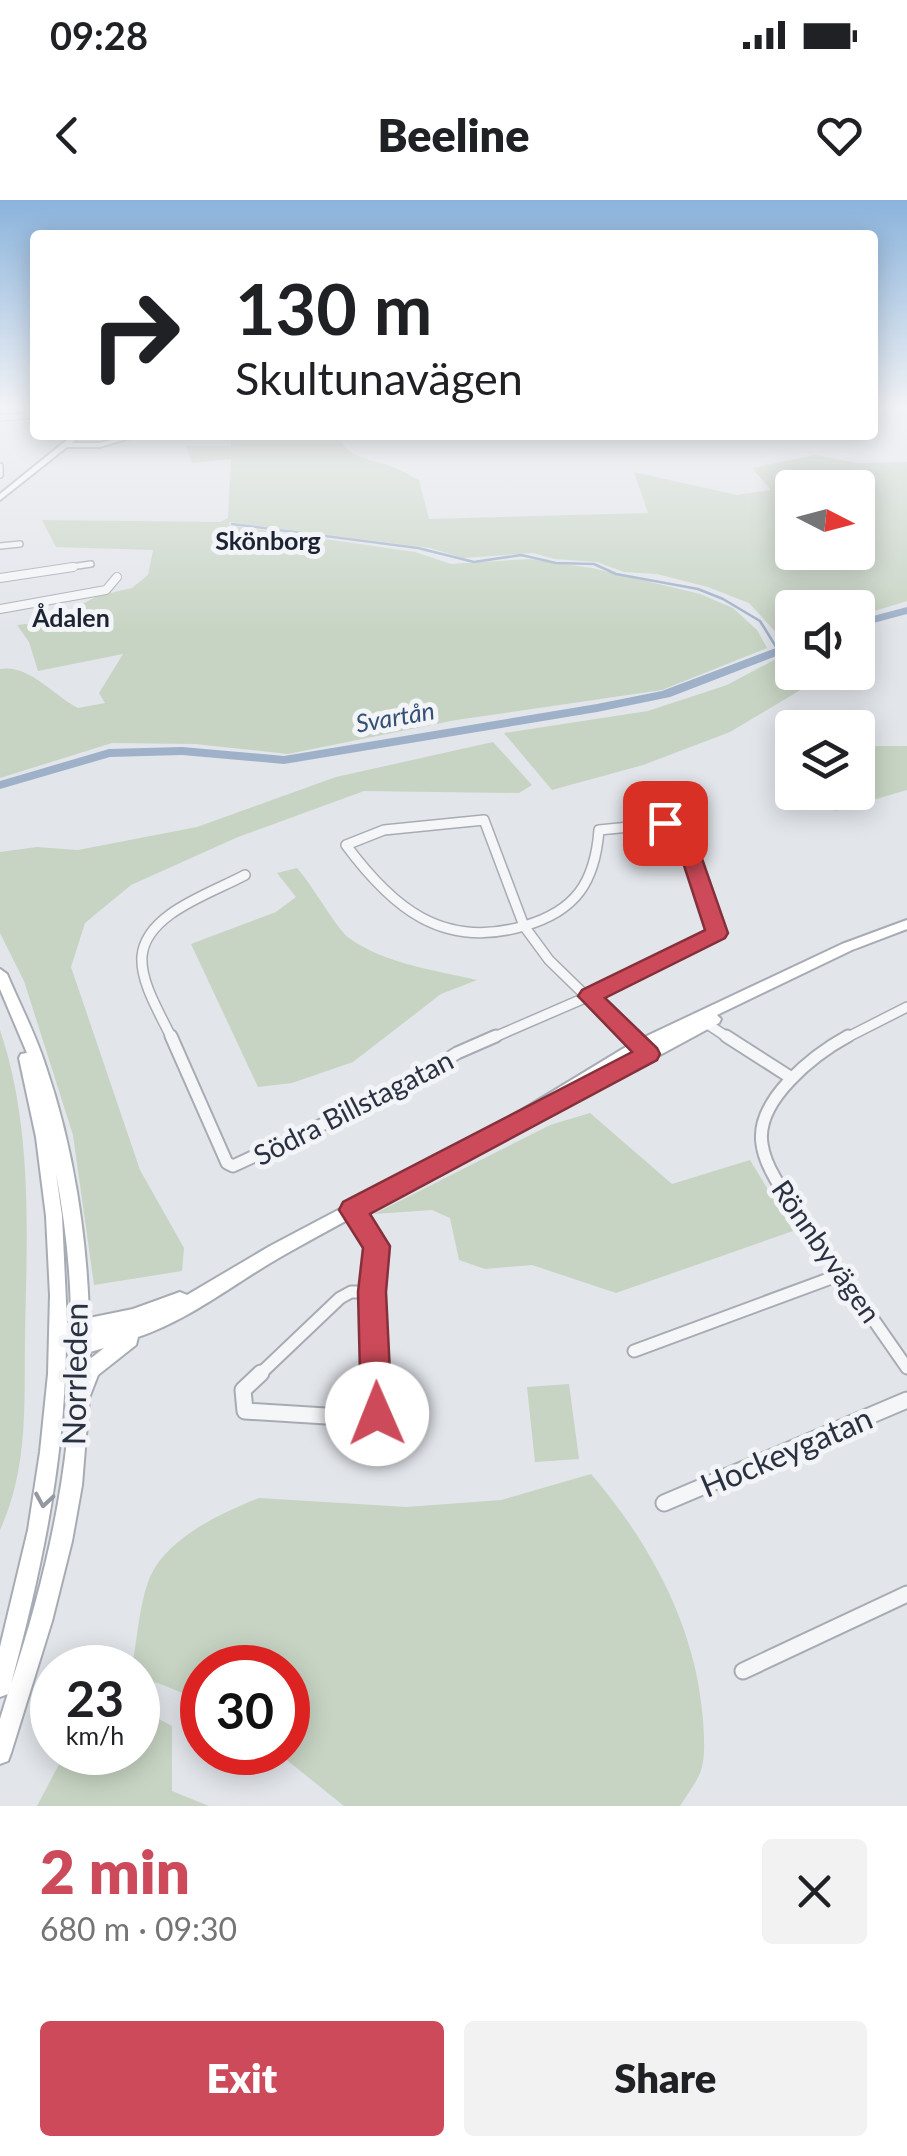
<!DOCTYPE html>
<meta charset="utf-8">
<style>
:root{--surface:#fff;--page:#f2f2f2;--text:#202124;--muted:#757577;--accent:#cc4a59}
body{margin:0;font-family:Lato,sans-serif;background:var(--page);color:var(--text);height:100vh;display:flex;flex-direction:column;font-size:38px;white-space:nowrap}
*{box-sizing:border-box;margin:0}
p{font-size:32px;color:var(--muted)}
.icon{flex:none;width:55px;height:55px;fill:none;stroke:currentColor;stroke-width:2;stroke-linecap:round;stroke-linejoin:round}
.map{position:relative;height:1606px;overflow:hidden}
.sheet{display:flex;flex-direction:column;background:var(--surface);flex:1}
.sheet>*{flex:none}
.guide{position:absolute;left:30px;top:30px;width:848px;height:210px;border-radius:10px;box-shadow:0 5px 25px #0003;background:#fff;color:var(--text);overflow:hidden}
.needle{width:65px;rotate:96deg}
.tools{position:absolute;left:775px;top:270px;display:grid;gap:20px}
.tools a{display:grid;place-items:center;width:100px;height:100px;border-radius:10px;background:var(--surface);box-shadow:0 5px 25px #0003;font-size:50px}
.speed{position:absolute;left:30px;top:1445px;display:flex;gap:20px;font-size:50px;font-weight:700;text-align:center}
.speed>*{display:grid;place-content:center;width:130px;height:130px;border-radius:50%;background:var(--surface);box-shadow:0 5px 25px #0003;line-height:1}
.speed small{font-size:25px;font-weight:400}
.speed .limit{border:15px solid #d22;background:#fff;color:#111}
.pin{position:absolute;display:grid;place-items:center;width:85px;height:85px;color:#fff;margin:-42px;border-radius:20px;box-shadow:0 5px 15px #0006}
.me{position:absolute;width:110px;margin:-55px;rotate:359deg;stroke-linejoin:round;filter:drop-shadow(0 0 8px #0008)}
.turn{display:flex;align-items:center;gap:35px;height:210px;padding:0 40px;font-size:45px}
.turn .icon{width:130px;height:130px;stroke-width:2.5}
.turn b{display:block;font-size:70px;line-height:85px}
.round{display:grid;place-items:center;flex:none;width:105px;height:105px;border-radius:10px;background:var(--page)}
.head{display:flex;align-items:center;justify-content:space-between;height:170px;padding:0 40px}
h1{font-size:60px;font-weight:800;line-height:75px;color:var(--accent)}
.button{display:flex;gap:20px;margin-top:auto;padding:20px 40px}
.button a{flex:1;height:115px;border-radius:10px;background:var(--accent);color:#fff;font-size:40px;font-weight:800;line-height:115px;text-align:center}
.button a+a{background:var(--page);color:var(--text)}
.status{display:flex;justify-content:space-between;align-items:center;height:70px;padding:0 50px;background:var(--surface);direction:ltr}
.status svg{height:28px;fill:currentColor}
header{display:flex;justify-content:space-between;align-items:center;height:130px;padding:0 40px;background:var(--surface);font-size:45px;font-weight:800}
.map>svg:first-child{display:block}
.green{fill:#c7d4c3;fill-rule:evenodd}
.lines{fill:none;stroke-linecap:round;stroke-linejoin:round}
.stream{stroke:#9eb1c9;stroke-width:2.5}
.river{fill:#9eb1c9;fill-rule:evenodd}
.street-far4-casing{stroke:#a7acb4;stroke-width:8}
.street-far3-casing{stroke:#a7acb4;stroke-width:10}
.street-far2-casing{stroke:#a7acb4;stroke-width:12}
.street-far1-casing{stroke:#a7acb4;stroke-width:15}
.street-casing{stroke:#a7acb4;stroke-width:19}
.secondary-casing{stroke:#a7acb4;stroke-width:4}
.street-far4{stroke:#f5f6f8;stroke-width:5}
.street-far3{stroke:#f5f6f8;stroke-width:8}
.street-far2{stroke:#f5f6f8;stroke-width:9}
.street-far1{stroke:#f5f6f8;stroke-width:11}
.street{stroke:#f5f6f8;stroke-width:15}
.secondary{fill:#fff;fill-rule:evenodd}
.oneway{stroke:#9498a0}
.route{fill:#cc4a59;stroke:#85303a;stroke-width:2.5}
.labels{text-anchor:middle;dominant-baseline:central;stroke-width:10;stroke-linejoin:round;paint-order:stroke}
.far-neighbourhood-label{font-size:25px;font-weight:bold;fill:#1c2333;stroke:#f2f4f7}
.far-water-label{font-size:25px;font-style:italic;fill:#355075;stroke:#f2f4f7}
.street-label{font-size:28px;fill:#2a3242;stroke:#f2f4f7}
.near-street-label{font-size:32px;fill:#2a3242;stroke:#f2f4f7}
</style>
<div class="status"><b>09:28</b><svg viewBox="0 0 49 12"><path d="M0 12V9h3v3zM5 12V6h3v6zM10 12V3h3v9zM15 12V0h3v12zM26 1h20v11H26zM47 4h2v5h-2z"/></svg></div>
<header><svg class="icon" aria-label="back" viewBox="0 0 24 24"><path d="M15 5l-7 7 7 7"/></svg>Beeline<svg class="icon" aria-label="heart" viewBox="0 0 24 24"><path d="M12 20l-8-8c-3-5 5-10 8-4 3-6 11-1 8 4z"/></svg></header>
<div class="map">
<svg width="907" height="1606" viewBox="0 0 907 1606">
<rect width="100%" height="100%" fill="#e2e5ea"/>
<!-- green -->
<path class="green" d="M231 235H338C348 261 374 259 396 268 404 271 411 277 419 280L429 319 648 313 634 272 736 295 771 290 752 268 815 255 857 263 907 262V401L858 416V408H792V436L782 439 749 403 708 387 657 374 624 372 597 362 555 359 533 353 463 358 430 348 229 322V325L415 352 451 364 529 359 592 368 700 394 733 408 757 430 767 448 662 490 456 520 288 554 195 544 112 543 0 578V469C29 464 53 495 78 508L105 503 99 493 123 454 38 471 29 442 17 425 52 421 97 396 132 388 148 375 153 350 56 347 42 320 221 322 228 318 231 259 192 263 186 246H231ZM792 288H858V352H792Z
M776 459 807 486 730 532 643 565 552 590 504 533 648 511 727 485Z
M493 542 532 585 519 593 364 591 238 637 131 685 85 723 71 767 140 970 184 1048 182 1071 94 1085 73 935 24 781 0 733V652L37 647 78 650 197 627 336 577Z
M872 546H907V590L835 611 819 593 858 592V548Z
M297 668C311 683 338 731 349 738 385 764 435 770 477 780L441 794 353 862 292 883 258 887 191 744 276 712 296 697 277 673Z
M0 830C33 928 27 1033 25 1134 24 1201 29 1267 0 1330Z
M590 913 672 984 750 960 793 1031 616 1093 532 1065 485 1069 459 1060 450 1018 432 1010 374 1014 550 925Z
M569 1184 579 1259 535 1262 527 1187Z
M591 1274C651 1344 696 1427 703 1520 704 1536 706 1559 700 1573 695 1585 686 1596 680 1606H344L278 1553 288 1552V1468H202V1501L158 1483 138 1480V1468L132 1467C137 1440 139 1408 148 1382 163 1340 220 1313 259 1298L406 1307 501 1300Z
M138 1508 172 1526V1591L209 1606H37L65 1553 138 1552Z"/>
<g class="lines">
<!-- stream -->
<path class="stream" d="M232 324 418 348 474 362 521 355 556 363 594 364 616 374 698 389 723 399 760 421 778 450"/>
<!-- river -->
<path class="river" d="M907 407V414L858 427V420Z
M792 442V450L670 497 597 512 284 564 182 555 110 557 0 589V581L109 549 182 547 284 556 597 504 662 491Z"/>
<defs>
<path id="street-far4" d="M0 218 35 215
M0 266V275
M0 346 20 344
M57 369 91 364"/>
<path id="street-far3" d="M0 378 73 367
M0 409 106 390 117 377"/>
<path id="street-far2" d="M484 620 524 726C442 750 392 707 346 645L384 630Z
M524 726 549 760 587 797
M524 726C576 711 595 682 599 630L670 623 689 650 717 733 587 797
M587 797 632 839
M703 821 730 839
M172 839C161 815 140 783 142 756 146 713 212 693 245 675
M490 839 587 797
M844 839 907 807"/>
<path id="street-far1" d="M171 836 227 963 233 966 403 887 457 853 496 836
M629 836 642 848
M726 836 790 877
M848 836C815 854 755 900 762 944 766 974 794 1005 811 1030 843 1076 875 1122 907 1168
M352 1010 376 1046 372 1092
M372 1092 376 1176
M634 1151 842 1074
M258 1176 340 1098 351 1092H372"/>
<path id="street" d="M261 1173 243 1190 245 1211 374 1219 376 1173
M664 1303 907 1200
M743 1471 907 1394"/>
<path id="secondary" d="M73 235H81L72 243H100L128 235H140L100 247H67L0 300V294Z
M907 720V729L852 750 717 815 721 819 719 823 575 901 570 903 564 899C472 955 377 1003 284 1055 236 1082 190 1120 138 1137L136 1145 98 1175 89 1198 82 1285 72 1341 52 1421 11 1553 8 1561 0 1564V1519L10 1487 8 1494 0 1497V1447L28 1330 40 1252 48 1174 50 1095 46 1016 36 937 19 858 21 854 27 853 0 789V769L7 774C20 805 36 835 46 867 73 946 87 1035 89 1118L133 1109 180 1092 187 1095 270 1046 484 933 634 842 842 744ZM56 973C65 1021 71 1072 71 1122L67 1123 62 1016ZM66 1144 72 1145C73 1262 47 1374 11 1484 41 1372 65 1260 66 1144ZM104 1148 90 1159V1152Z"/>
</defs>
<!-- street-far4 casing -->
<use href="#street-far4" class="street-far4-casing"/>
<!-- street-far3 casing -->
<use href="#street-far3" class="street-far3-casing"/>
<!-- street-far2 casing -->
<use href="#street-far2" class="street-far2-casing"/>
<!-- street-far1 casing -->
<use href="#street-far1" class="street-far1-casing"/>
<!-- street casing -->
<use href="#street" class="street-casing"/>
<!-- secondary casing -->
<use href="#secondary" class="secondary-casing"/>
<!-- street-far4 -->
<use href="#street-far4" class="street-far4"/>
<!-- street-far3 -->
<use href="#street-far3" class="street-far3"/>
<!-- street-far2 -->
<use href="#street-far2" class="street-far2"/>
<!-- street-far1 -->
<use href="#street-far1" class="street-far1"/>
<!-- street -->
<use href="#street" class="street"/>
<!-- secondary -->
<use href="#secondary" class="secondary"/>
</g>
<!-- one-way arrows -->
<defs><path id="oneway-chevron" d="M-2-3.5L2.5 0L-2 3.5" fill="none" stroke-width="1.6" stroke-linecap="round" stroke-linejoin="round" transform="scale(2.5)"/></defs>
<use class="oneway" href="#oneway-chevron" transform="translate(44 1300) rotate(99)"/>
<!-- sky -->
<linearGradient id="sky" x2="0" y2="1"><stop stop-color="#8ab3dc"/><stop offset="0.48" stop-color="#f2f3f6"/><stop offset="1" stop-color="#f2f3f6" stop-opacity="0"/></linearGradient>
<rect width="907" height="432" fill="url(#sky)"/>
<!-- route -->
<path class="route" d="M665 617 681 621 699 650 728 733 725 738 605 798 657 848 660 854 657 860 370 1014 390 1046 386 1092 392 1214 388 1224 377 1229 366 1224 361 1214 358 1092 363 1048 339 1010 343 1002 632 852 578 796 582 790 705 730 679 650 667 629 656 623Z"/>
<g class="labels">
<!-- far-neighbourhood labels -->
<g class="far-neighbourhood-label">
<text x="268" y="340">Skönborg</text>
<text x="71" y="417">Ådalen</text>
</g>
<!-- far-water labels -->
<g class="far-water-label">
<text transform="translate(395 516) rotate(-10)">Svartån</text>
</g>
<!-- street labels -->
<g class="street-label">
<text transform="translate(353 907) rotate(-27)">Södra Billstagatan</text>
<text transform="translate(827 1051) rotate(55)">Rönnbyvägen</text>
</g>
<!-- near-street labels -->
<g class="near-street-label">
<text transform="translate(74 1174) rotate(-89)">Norrleden</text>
<text transform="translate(786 1251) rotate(-23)">Hockeygatan</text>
</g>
</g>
</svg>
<div class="tools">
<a><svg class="needle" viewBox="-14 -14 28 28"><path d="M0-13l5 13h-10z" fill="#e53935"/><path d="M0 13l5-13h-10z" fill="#757577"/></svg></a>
<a><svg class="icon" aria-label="sound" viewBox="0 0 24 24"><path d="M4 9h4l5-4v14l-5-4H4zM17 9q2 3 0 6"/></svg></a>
<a><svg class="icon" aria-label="layers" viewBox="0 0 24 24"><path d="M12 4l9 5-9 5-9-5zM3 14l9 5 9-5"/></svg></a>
</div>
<div class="speed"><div>23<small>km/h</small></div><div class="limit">30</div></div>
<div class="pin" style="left:665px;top:623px;background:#d93025"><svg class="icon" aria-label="arrive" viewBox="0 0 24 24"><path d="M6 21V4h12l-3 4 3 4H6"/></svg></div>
<svg class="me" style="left:377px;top:1214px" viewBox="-20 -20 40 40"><circle r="19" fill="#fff"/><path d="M0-13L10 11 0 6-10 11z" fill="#cc4a59"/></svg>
<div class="guide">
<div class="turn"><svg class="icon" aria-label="right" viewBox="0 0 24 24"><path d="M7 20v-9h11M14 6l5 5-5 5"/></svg><div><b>130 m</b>Skultunavägen</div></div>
</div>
</div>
<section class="sheet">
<div class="head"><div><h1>2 min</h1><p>680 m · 09:30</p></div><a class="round"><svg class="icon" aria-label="close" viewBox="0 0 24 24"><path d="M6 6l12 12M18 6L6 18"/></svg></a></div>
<div class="button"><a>Exit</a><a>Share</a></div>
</section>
